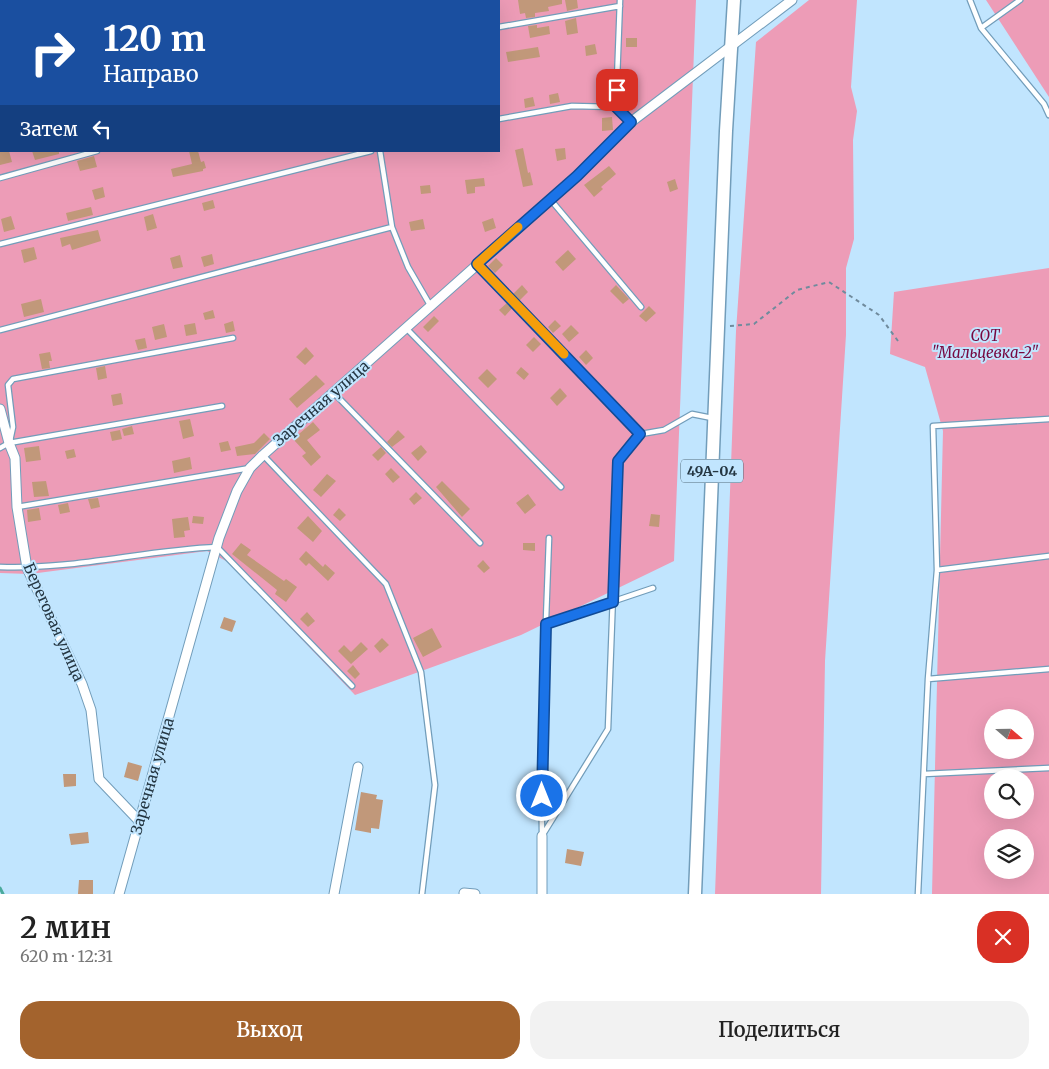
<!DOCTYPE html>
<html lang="ru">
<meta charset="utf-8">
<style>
:root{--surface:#fff;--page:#f2f2f2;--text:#222;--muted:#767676;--accent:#a3632d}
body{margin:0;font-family:Merriweather,serif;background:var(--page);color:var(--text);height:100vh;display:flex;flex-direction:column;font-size:19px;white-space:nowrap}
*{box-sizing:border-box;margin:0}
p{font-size:16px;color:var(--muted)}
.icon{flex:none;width:28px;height:28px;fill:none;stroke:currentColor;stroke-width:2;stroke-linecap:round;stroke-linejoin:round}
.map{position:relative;height:894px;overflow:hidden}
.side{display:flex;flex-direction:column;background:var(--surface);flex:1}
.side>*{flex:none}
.banner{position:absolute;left:0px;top:0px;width:500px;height:152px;box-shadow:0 5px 20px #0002;background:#1a4fa0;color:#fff;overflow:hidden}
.needle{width:32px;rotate:110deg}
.tools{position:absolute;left:984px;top:709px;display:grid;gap:10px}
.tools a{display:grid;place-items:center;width:50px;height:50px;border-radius:50%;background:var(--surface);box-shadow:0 5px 20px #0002;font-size:25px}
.pin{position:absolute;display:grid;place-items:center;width:42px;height:42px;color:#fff;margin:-21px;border-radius:10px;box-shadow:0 2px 8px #0006}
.me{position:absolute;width:55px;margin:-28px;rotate:0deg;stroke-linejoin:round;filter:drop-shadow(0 0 4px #0008)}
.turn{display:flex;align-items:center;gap:18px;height:105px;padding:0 20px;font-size:22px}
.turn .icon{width:65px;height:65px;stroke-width:2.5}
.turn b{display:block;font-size:35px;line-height:42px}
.then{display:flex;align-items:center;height:48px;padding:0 20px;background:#0003;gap:10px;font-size:19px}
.round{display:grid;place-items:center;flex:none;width:52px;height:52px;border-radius:20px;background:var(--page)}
.headline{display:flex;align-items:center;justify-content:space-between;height:85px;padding:0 20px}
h1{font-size:30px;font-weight:600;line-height:38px}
.cta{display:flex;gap:10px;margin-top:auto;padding:10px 20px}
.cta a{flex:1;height:58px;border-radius:20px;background:var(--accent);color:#fff;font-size:20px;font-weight:600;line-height:58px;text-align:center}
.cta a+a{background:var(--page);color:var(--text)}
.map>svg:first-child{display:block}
.green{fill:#ed9cb7;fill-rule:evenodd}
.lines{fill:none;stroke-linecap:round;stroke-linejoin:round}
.stream{stroke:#4aaa9c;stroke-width:3}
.building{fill:#c1987a}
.lane-casing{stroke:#729dba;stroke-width:7}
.street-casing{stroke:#729dba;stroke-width:11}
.primary-casing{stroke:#729dba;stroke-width:15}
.path{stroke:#708b9d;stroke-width:2;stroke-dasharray:4 4;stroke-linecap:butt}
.lane{stroke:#fff;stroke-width:4.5}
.street{stroke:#fff;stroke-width:9}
.primary{stroke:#fff;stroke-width:12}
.route-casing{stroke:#114b97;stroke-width:12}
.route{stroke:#1a73e8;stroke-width:9}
.slow{stroke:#f59e0b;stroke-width:9}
.labels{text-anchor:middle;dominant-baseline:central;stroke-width:4;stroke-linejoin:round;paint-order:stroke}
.shield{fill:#c1e5fe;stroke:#536a7a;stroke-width:1}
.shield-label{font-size:14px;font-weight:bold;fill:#243642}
.park-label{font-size:15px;font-style:italic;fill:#760840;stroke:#c1e5fe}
.street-label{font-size:15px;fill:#243642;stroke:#c1e5fe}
</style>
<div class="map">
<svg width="1049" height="894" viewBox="0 0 1049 894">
<rect width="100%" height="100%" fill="#c1e5fe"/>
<!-- green -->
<path class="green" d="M0 0H696L674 561 521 635 355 695 228 562 207 551 30 574 0 573ZM1 1H499V151H1Z
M809 0H857L851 87 857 111 853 140 854 239 846 268V335L825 661 821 894H715L736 331 756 42Z
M986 0H1049V97Z
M1049 268V894H932L943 431 925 367 890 354 894 292ZM992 718H1025V750H992ZM992 778H1025V810H992ZM992 838H1025V870H992Z"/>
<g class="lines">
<!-- stream -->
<path class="stream" d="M0 888 3 894"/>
</g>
<!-- building -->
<path class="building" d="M518 0H562V4L548 7 549 11 535 13V17L526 18 525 13 520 14Z
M565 0H577L578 8 567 11Z
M576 18 578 33 567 35 565 21Z
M537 25V28L549 26 550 34 530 38 528 26Z
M626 38H637V47H626Z
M595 44 597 54 586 56 585 46Z
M538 47 540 57 508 62 506 52Z
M558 93 560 102 550 104 549 95Z
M533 97 535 106 525 108 524 99Z
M612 117 613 130 602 131V118Z
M523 148 528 173 530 172 533 185 523 187 515 150Z
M565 148 566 159 557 161 555 149Z
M0 151H9L12 162 0 165Z
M32 151H59V154L35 160Z
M189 151H198L201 162 204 161 206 168 203 169V171L173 177 171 169 192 164Z
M94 156 97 167 80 171 77 161Z
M609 166 616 174 601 187 603 189 594 197 584 185Z
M484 178 485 186 475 187V193L467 194 465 180Z
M675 179 678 189 670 192 667 182Z
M430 185 431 193 421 194 420 186Z
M103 187 105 197 95 200 92 190Z
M213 200 215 208 204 211 202 203Z
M91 207 93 215 68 221 66 213Z
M153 214 157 228 147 231 144 217Z
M11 216 15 229 4 232 1 219Z
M493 218 496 228 485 232 482 222Z
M423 219 425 229 411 231 409 222Z
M98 230 101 241 72 250 70 244 62 247 60 238Z
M34 247 37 259 24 263 21 250Z
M568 250 576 259 563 271 555 262Z
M212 254 214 264 204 267 201 257Z
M180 255 183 267 173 269 170 258Z
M496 258 503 265 495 273 488 266Z
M522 285 528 292 519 301 512 295Z
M616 285 629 299 623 304 610 291Z
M41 299 44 312 24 317 21 304Z
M508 302 513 307 505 316 499 310Z
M649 306 656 313 646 322 639 316Z
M213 310 215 318 205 320 203 313Z
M434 316 439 321 428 332 423 327Z
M555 320 561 326 553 333 548 327Z
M233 321 235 331 226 333 224 324Z
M195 323 197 334 186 336 184 325Z
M164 324 167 337 155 340 152 327Z
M571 325 579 333 569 342 562 334Z
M534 337 541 344 533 352 526 345Z
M145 338 147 348 138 350 135 340Z
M306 347 314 356 305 365 296 357Z
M586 350 593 358 586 365 579 357Z
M50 352 52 361H49L50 368 42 369 39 354Z
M105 366 107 378 98 380 96 368Z
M521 367 529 374 524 380 516 373Z
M487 369 497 379 488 388 478 378Z
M316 375 325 384 297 408 289 399Z
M560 388 567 396 557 406 550 398Z
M121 393 123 404 113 406 111 395Z
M190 419 194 436 183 439 179 421Z
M313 422 320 430 307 440 321 457 311 466 302 456 306 453 293 439Z
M132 426 134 434 124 436 122 429Z
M120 430 122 439 112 441 110 432Z
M398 430 405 437 392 447 387 442Z
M264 433 270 439 255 454 237 456 235 447 254 443Z
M228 441 231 450 221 452 219 443Z
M421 445 427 452 418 461 411 453Z
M39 446 41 460 26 462 24 448Z
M381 447 386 453 378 461 372 455Z
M74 449 76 457 67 459 65 451Z
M190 457 192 469 174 473 172 461Z
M391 468 400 477 393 483 385 474Z
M327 474 336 481 321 497 313 490Z
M46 481 49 496 34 497 32 482Z
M442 481 470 509 462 517 436 487Z
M416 492 422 498 414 505 409 499Z
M528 494 536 505 525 514 516 503Z
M98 498 100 507 91 509 88 499Z
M68 503 70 512 60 514 58 505Z
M39 508 41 520 28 522 27 510Z
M339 508 346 515 340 521 333 515Z
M651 514 660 515 659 527 649 526Z
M193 516 204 517 203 524 192 523Z
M308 516 322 531 313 542 297 528Z
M188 517 190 530 184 531 185 537 174 538 172 519Z
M241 543 251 550 247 555 284 581 286 579 297 587 286 602 275 594 277 590 232 554Z
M523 543H535V551L523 550Z
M306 551 323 567 325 564 335 573 328 581 309 563 306 566 299 559Z
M483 560 490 568 484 573 477 566Z
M307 612 315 621 308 627 300 619Z
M224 617 236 621 232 632 220 628Z
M432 628 442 647 423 657 413 638Z
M382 638 389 645 380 653 374 646Z
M361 642 368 649 351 664 338 651 344 645 351 652Z
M353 665 360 674 355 679 347 671Z
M128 762 142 766 138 781 124 777Z
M63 774H76V786L64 787Z
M361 792 377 795 376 799 383 800 379 829 371 828V833L355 830Z
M88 832 89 843 71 845 69 834Z
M567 849 584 852 581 866 565 863Z
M79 880H93V894H78Z"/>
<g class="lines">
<defs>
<path id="lane" d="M355 0V1
M620 0 616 107 631 122
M970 0 981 28 1044 104 1049 115
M156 1 160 0
M499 27 620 6
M981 28 1020 0
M0 38H1
M0 105 1 104
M499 119 572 106 616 107
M380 151 392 227 408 267 430 305
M0 178 97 151
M550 199 641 307
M0 244 371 151
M477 264 641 434
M407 329 561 487
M0 330 392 227
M333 392 480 543
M10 441 13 427 8 385 13 379 233 338
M0 448 9 443 222 406
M263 455 386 584 421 672 435 785 422 894
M17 507 250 468
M0 567C72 570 145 550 217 547L352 686
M937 570 1049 556
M546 624 653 588
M928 679 1049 669
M924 774 1049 768
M542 835 541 756 549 538
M542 836 608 729 618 461 641 434 664 430 692 414 712 418
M918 894 928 679 937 570 933 426 1049 419"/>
<path id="street" d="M0 409 9 443 15 458 17 507 27 568 82 684 91 710 99 779 139 821
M464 893 475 894
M119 894 219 538 237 491 250 468 263 455 577 176 631 122 792 0
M334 894 358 767
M542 894V836"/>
<path id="primary" d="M695 894 726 131 734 0"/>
</defs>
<!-- lane casing -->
<use href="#lane" class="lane-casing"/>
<!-- street casing -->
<use href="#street" class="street-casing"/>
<!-- primary casing -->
<use href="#primary" class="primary-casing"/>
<!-- path -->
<path class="path" d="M730 326 754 324 797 290 829 282 879 315 898 341"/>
<!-- lane -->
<use href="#lane" class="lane"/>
<!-- street -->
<use href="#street" class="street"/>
<!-- primary -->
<use href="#primary" class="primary"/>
</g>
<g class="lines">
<defs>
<path id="route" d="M542 796 546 624 613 602 618 461 640 434 477 264 577 176 631 122 616 107 617 90"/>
</defs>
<!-- route casing -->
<use href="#route" class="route-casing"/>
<!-- route -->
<use href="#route" class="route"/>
<!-- slow -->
<path class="slow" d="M518 227 477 264 564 354"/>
</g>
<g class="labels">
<!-- shield labels -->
<rect class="shield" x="681" y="459.5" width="62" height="23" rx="4"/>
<g class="shield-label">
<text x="712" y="471">49А-04</text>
</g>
<!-- park labels -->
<g class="park-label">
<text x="985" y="335">СОТ<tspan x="985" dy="17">"Мальцевка-2"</tspan></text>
</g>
<!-- street labels -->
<g class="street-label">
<text transform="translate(321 403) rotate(-41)">Заречная улица</text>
<text transform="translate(54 622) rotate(66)">Береговая улица</text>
<text transform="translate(152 776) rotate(-74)">Заречная улица</text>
</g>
</g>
</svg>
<div class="tools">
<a><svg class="needle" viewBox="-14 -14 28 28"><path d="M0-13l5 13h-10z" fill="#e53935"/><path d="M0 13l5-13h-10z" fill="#767676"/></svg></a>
<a><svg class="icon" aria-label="search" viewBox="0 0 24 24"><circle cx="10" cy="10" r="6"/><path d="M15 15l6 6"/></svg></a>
<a><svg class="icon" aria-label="layers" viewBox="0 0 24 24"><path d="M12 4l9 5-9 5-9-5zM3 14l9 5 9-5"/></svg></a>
</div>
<div class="pin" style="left:617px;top:90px;background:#d93025"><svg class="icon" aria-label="arrive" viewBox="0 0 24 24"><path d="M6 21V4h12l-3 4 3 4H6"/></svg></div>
<svg class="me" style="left:542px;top:796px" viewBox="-20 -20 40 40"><circle r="17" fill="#1a73e8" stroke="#fff" stroke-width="3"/><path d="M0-11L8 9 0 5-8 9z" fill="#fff"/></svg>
<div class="banner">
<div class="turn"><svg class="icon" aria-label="right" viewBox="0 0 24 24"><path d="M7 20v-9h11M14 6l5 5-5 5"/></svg><div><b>120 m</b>Направо</div></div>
<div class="then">Затем<svg class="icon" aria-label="left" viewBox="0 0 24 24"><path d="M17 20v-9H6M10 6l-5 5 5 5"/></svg></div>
</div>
</div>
<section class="side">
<div class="headline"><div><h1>2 мин</h1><p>620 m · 12:31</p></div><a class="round" style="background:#d93025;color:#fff"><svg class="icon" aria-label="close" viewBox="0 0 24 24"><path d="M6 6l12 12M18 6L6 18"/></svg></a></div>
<div class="cta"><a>Выход</a><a>Поделиться</a></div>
</section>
